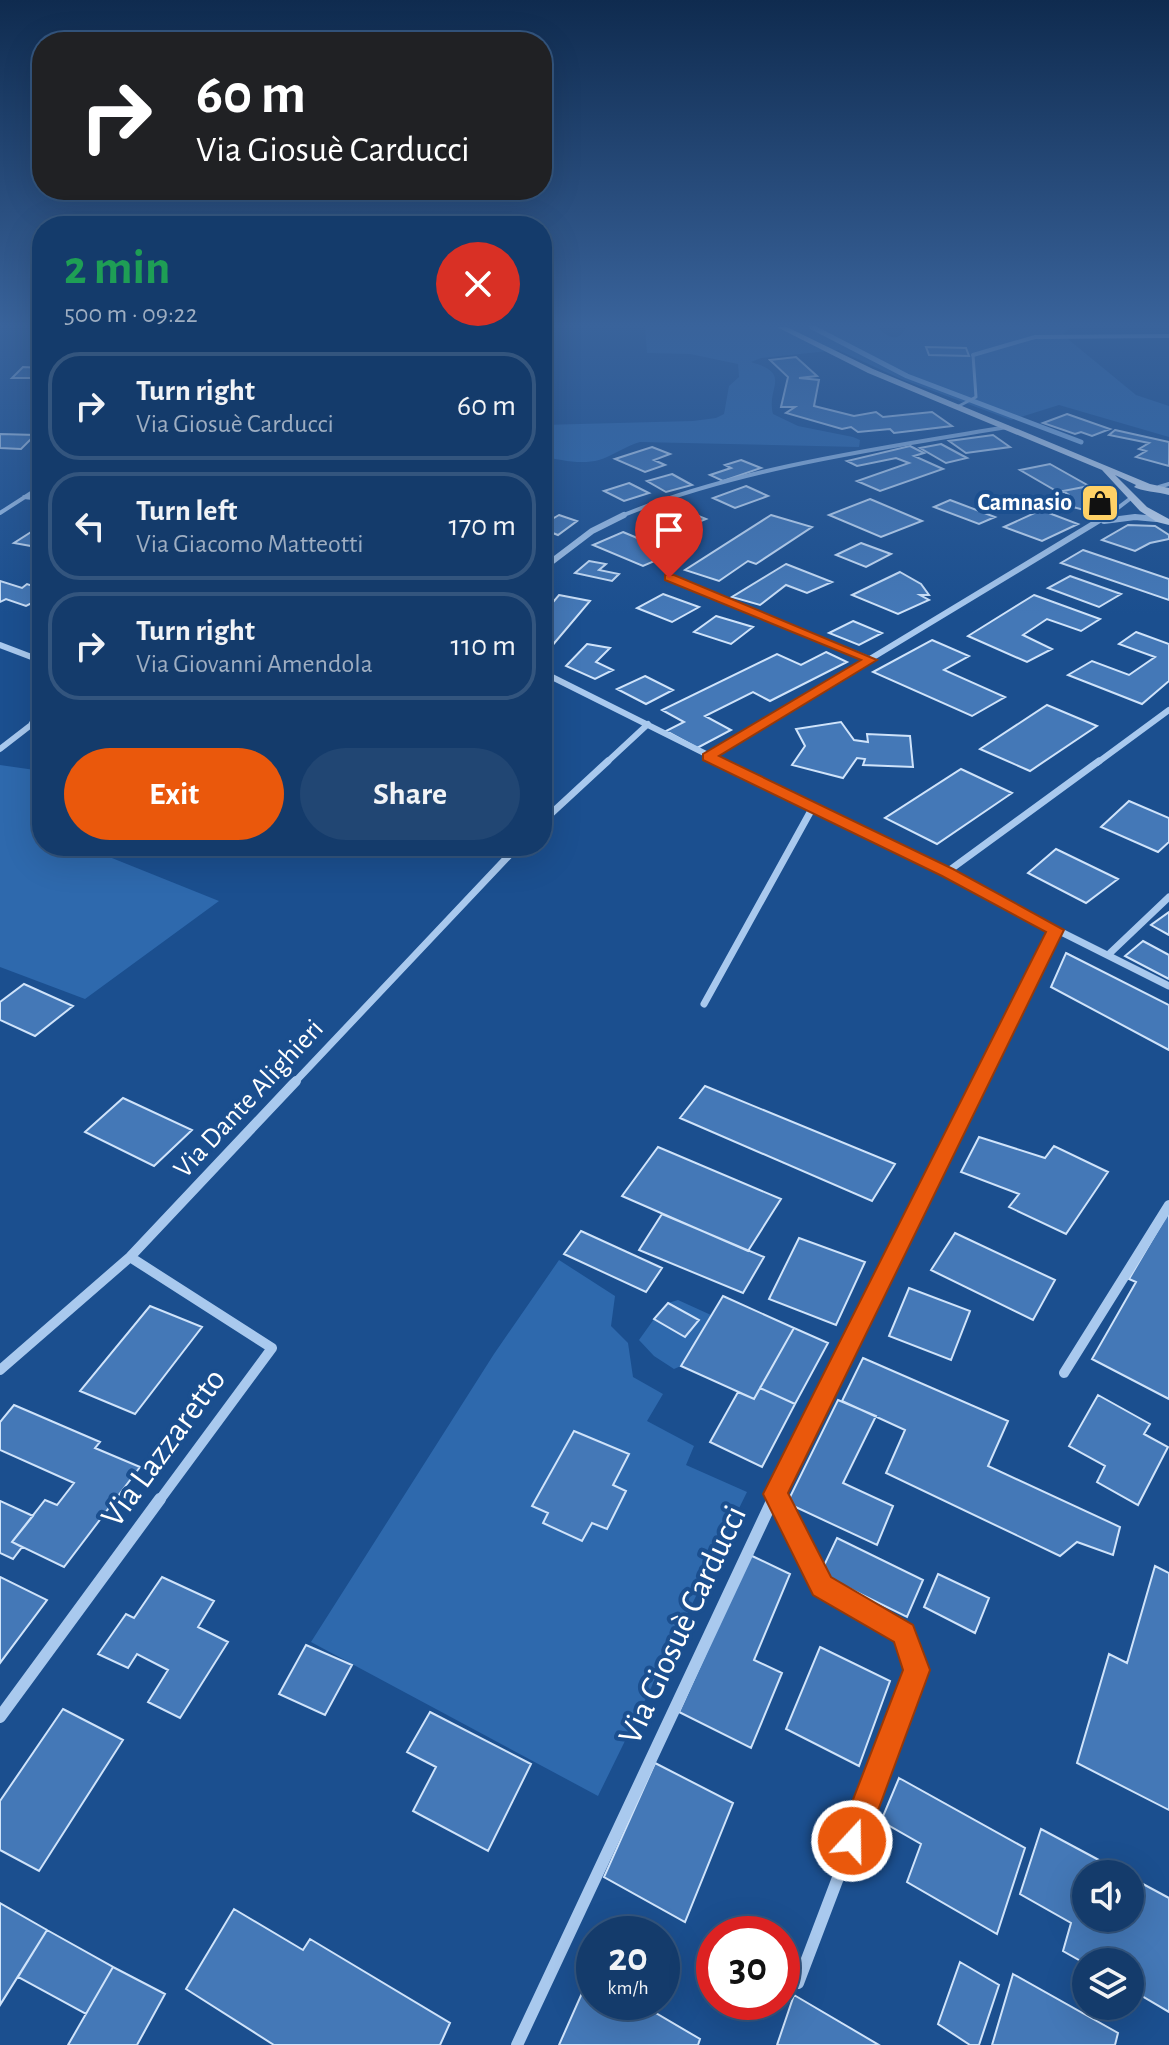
<!DOCTYPE html>
<meta charset="utf-8">
<style>
:root{--surface:#143b6b;--page:#214673;--text:#f1f3f6;--muted:#9dadc1;--line:#33557e;--accent:#ea580c}
body{margin:0;font-family:"Alegreya Sans",sans-serif;background:var(--page);color:var(--text);height:100vh;display:flex;flex-direction:column;font-size:30px;white-space:nowrap}
*{box-sizing:border-box;margin:0}
p{font-size:26px;color:var(--muted)}
.icon{flex:none;width:44px;height:44px;fill:none;stroke:currentColor;stroke-width:2;stroke-linecap:round;stroke-linejoin:round}
.map{position:relative;flex:1;overflow:hidden}
.details{position:absolute;left:32px;top:216px;width:520px;height:640px;display:flex;flex-direction:column;background:var(--surface);border-radius:32px;box-shadow:0 8px 32px #0002,0 0 0 2px var(--line)}
.details>*{flex:none}
.hud{position:absolute;left:32px;top:32px;width:520px;height:168px;border-radius:32px;box-shadow:0 8px 32px #0002,0 0 0 2px var(--line);background:#202124;color:#fff;overflow:hidden}
.fabs{position:absolute;left:1072px;top:1860px;display:grid;gap:16px}
.fabs a{display:grid;place-items:center;width:72px;height:72px;border-radius:50%;background:var(--surface);box-shadow:0 8px 32px #0002,0 0 0 2px var(--line);font-size:40px}
.speed{position:absolute;left:576px;top:1916px;display:flex;gap:16px;font-size:40px;font-weight:700;text-align:center}
.speed>*{display:grid;place-content:center;width:104px;height:104px;border-radius:50%;background:var(--surface);box-shadow:0 8px 32px #0002,0 0 0 2px var(--line);line-height:1}
.speed small{font-size:20px;font-weight:400}
.speed .limit{border:12px solid #d22;background:#fff;color:#111}
.pin{position:absolute;display:grid;place-items:center;width:68px;height:68px;color:#fff;margin:-82px -34px;border-radius:50% 50% 50% 0;rotate:-45deg;box-shadow:0 0 8px #0007}
.pin .icon{rotate:45deg}
.me{position:absolute;width:88px;margin:-44px;rotate:21deg;stroke-linejoin:round;filter:drop-shadow(0 0 6px #0008)}
.turn{display:flex;align-items:center;gap:28px;height:168px;padding:0 32px;font-size:36px}
.turn .icon{width:104px;height:104px;stroke-width:2.5}
.turn b{display:block;font-size:56px;line-height:68px}
.round{display:grid;place-items:center;flex:none;width:84px;height:84px;border-radius:42px;background:var(--page)}
.summary{display:flex;align-items:center;justify-content:space-between;height:136px;padding:0 32px}
h1{font-size:48px;font-weight:600;line-height:60px;color:#1e9e55}
.cta{display:flex;gap:16px;margin-top:auto;padding:16px 32px}
.cta a{flex:1;height:92px;border-radius:48px;background:var(--accent);color:#fff;font-size:32px;font-weight:600;line-height:92px;text-align:center}
.cta a+a{background:var(--page);color:var(--text)}
ul{padding:0;list-style:none}
li{display:flex;align-items:center;gap:24px;height:108px;margin:0 16px 12px;padding:0 16px;border:4px solid var(--line);border-radius:32px}
li div{flex:1}
li b{display:block;font-size:30px}
li em{font-style:normal}
.map>svg:first-child{display:block}
.green{fill:#2e69ad;fill-rule:evenodd}
.lines{fill:none;stroke-linecap:round;stroke-linejoin:round}
.stream{stroke:#9cc4f0;stroke-width:5}
.building{fill:#4478b7;stroke:#cfe3fa;stroke-width:2}
.lane{stroke:#a9c9ee;stroke-width:3}
.street-far4{stroke:#a9c9ee;stroke-width:4}
.street-far3{stroke:#a9c9ee;stroke-width:6}
.street-far2{stroke:#a9c9ee;stroke-width:7}
.street-far1{stroke:#a9c9ee;stroke-width:10}
.street{stroke:#a9c9ee;stroke-width:12}
.secondary{fill:#d6e6fa;fill-rule:evenodd}
.route{fill:#ea580c;stroke:#983908;stroke-width:2}
.labels{text-anchor:middle;dominant-baseline:central;stroke-width:8;stroke-linejoin:round;paint-order:stroke}
.far-poi-label{font-size:24px;font-weight:bold;fill:#fff;stroke:#1b4f8f;text-anchor:end}
.street-label{font-size:28px;fill:#fff;stroke:#1b4f8f}
.near-street-label{font-size:34px;fill:#fff;stroke:#1b4f8f}
</style>
<div class="map">
<svg width="1169" height="2045" viewBox="0 0 1169 2045">
<rect width="100%" height="100%" fill="#1b4f8f"/>
<!-- green -->
<path class="green" d="M645 327H877C888 337 898 344 906 327H1083L1069 328 1063 335 1136 395 1169 406V437L1059 405 1011 420 901 379 838 350 761 358 751 362C793 374 766 387 773 414L798 426 853 437 860 440 859 447 640 442C625 446 613 456 599 460 581 465 560 460 542 456V425L693 421 716 418 724 414 729 386 739 377 738 364 690 354 647 353Z
M0 765 42 771V846H82L219 901 85 999 0 967Z
M559 1260 615 1296 611 1326 628 1343 633 1377 663 1394 647 1421 694 1446 686 1465 747 1492 598 1796 311 1642 494 1354ZM574 1431 629 1454 613 1485 626 1491 592 1523 582 1541 543 1523 548 1513 533 1506Z
M678 1300 711 1315 681 1366 674 1369 654 1356 639 1340 654 1319 685 1337 698 1321 668 1303Z"/>
<g class="lines">
<!-- stream -->
<path class="stream" d="M812 327 907 376 1081 442"/>
</g>
<!-- building -->
<path class="building" d="M926 347 966 348 969 356 929 355Z
M796 357 817 376 799 378 819 380 814 406 854 416 876 412 883 417 932 412 952 426 894 433 890 429 858 432 851 427 842 429 786 413 795 407H781L788 377 770 360Z
M23 367 42 368V374L37 378H12Z
M1067 414 1110 429 1092 436 1081 432 1075 434 1043 423Z
M1115 430 1169 442V466L1136 457 1146 451 1139 449 1149 443 1109 435Z
M0 434 35 435 21 449 0 448Z
M993 435 1010 447 966 453 949 441Z
M941 444 967 458 946 463 920 448Z
M910 446 924 453 914 456 943 469 880 491 857 481 909 463 896 458 857 466 847 461Z
M652 447 670 454 654 460 665 465 645 472 615 459Z
M741 460 761 468 723 481 710 475 731 468 725 465Z
M1050 464 1089 486 1058 492 1020 470Z
M672 474 692 485 666 492 647 481Z
M629 483 649 493 624 501 604 491Z
M746 486 768 496 735 508 713 498Z
M1089 486 1100 496 1102 507 1096 513 1065 505 1071 501 1069 495 1063 491Z
M870 499 922 521 881 537 829 515Z
M950 500 995 517 979 524 934 507Z
M674 506 706 519 674 532 642 518Z
M1041 510 1078 524 1042 541 1004 527Z
M559 515 577 521 558 535 542 529V525Z
M771 515 812 527 756 564 748 561 719 581 685 570Z
M42 525V548L14 543Z
M1128 525 1155 526 1169 535V539L1150 543 1135 551 1102 540Z
M623 532 673 553 643 566 593 545Z
M861 543 891 554 866 567 836 555Z
M1083 550 1169 579V600L1061 563Z
M589 561 606 564 599 570 619 574 612 581 575 573Z
M786 564 832 582 807 593 786 585 760 605 732 597Z
M900 572 921 584 929 595H920L929 600 898 614 852 595Z
M1070 576 1121 594 1099 607 1048 588Z
M0 581 22 588 27 584 42 589V598L26 606 6 599 0 602Z
M663 594 699 607 672 622 637 608Z
M559 595 590 601 551 647 542 640V615Z
M1034 595 1100 619 1081 631 1047 619 1023 635 1052 649 1027 662 968 636Z
M716 616 753 627 731 644 694 632Z
M853 621 882 633 859 645 829 633Z
M1136 632 1169 644V681L1142 704 1068 675 1092 661 1129 675 1155 657 1119 644Z
M932 640 969 656 944 670 1005 697 972 716 873 672Z
M587 644 610 648 596 662 613 670 595 679 566 666Z
M826 652 847 662 770 701 753 692 705 716 731 730 697 748 666 731 684 722 662 710 777 654 801 665Z
M645 676 673 690 646 704 617 689Z
M1047 705 1097 726 1030 771 980 749Z
M841 722 854 740 868 742 867 734 910 736 913 767 863 765 865 759 857 758 843 778 792 765 805 746 796 729Z
M961 769 1012 793 937 844 885 818Z
M1129 801 1169 818V842L1158 852 1101 827Z
M1056 849 1118 879 1086 903 1028 873Z
M1169 912V935L1151 925Z
M1143 941 1169 955V979L1125 956Z
M1066 953 1169 1005V1050L1051 987Z
M24 984 73 1006 35 1036 0 1020V1002Z
M705 1086 895 1164 872 1201 680 1118Z
M123 1098 192 1130 154 1166 85 1132Z
M979 1137 1045 1158 1054 1146 1108 1172 1066 1234 1009 1207 1019 1194 961 1172Z
M658 1147 781 1199 748 1251 622 1196Z
M1169 1211V1399L1092 1359 1136 1282 1129 1279Z
M662 1214 764 1257 743 1293 639 1250Z
M581 1231 662 1268 646 1292 564 1254Z
M955 1233 1055 1280 1033 1320 931 1270Z
M799 1238 865 1262 836 1325 769 1299Z
M909 1288 970 1311 951 1360 889 1336Z
M723 1296 794 1328 754 1399 681 1366Z
M668 1303 699 1320 685 1337 654 1319Z
M150 1306 202 1327 135 1414 80 1391Z
M794 1328 828 1343 795 1404 760 1388Z
M863 1358 1008 1421 988 1466 1120 1527 1113 1555 1077 1542 1060 1556 886 1473 905 1430 842 1401Z
M760 1388 795 1404 762 1467 710 1442 738 1392 754 1399Z
M1098 1395 1150 1424 1144 1434 1168 1447 1138 1505 1097 1482 1105 1466 1069 1446Z
M838 1400 876 1416 843 1483 893 1506 877 1545 787 1503Z
M14 1405 100 1442 95 1448 140 1467 64 1567 12 1542 45 1500 57 1505 74 1483 0 1450V1422Z
M574 1431 629 1454 613 1485 626 1491 607 1529 592 1523 582 1541 543 1523 548 1513 532 1506Z
M0 1501 33 1516 12 1542 22 1547 13 1559 0 1553Z
M837 1538 923 1580 907 1617 820 1574Z
M750 1555 790 1574 754 1660 782 1673 751 1748 679 1712Z
M1155 1566 1169 1573V1810L1077 1763 1109 1654 1127 1663Z
M938 1574 989 1598 975 1633 924 1607Z
M0 1577 47 1600 0 1663Z
M162 1577 214 1601 198 1627 228 1642 180 1718 148 1702 168 1670 137 1654 128 1668 98 1654 126 1614 134 1618Z
M306 1645 352 1665 325 1715 279 1694Z
M820 1647 890 1681 859 1766 786 1729Z
M63 1709 123 1740 39 1871 0 1850V1801Z
M430 1712 531 1764 488 1851 413 1811 436 1767 407 1752Z
M655 1763 733 1803 685 1922 604 1877Z
M899 1778 1025 1848 997 1934 907 1882 921 1844 881 1821Z
M1041 1829 1125 1874H1086V1918H1130V1877L1169 1898V2012L1130 1989V1962L1086 1964 1063 1951 1071 1923 1020 1894Z
M0 1903 47 1930 0 2005Z
M234 1909 303 1950 310 1939 450 2023 440 2045H274L186 1989Z
M47 1930 113 1967 86 2014 18 1977Z
M960 1962 999 1985 979 2045H970L938 2024Z
M113 1967 165 1994 137 2045H68Z
M1013 1974 1118 2033 1115 2045H992Z
M590 1975 594 1977V2002H637L700 2039 698 2045H559Z
M794 1995 879 2045H777Z"/>
<g class="lines">
<!-- lane -->
<path class="lane" d="M957 407 976 397 973 355"/>
<!-- street-far4 -->
<path class="street-far4" d="M973 355 1035 337 1169 336
M1159 487 1169 484
M24 497 42 499
M0 513 42 486
M619 517C737 468 881 448 1007 427
M1106 517 1131 498"/>
<!-- street-far3 -->
<path class="street-far3" d="M1104 521 1135 517 1156 519
M542 569 592 531 624 515
M669 578 871 660
M0 645 42 661
M542 672 724 763
M0 749 31 725 42 708
M708 757 1108 515
M606 763 648 724
M1097 763 1169 710"/>
<!-- street-far2 -->
<path class="street-far2" d="M720 761 1169 986
M542 822 608 761
M947 872 1099 761
M1108 955 1169 897
M704 1004 813 807
M294 1083 518 846
M980 1083 1056 930"/>
<!-- street-far1 -->
<path class="street-far1" d="M130 1257 272 1348 159 1501
M0 1370 130 1257 296 1081
M1064 1373 1169 1205
M775 1494 779 1501
M772 1501 981 1081"/>
<!-- street -->
<path class="street" d="M778 1499 822 1586 904 1634 917 1670 798 1983
M0 1717 160 1499
M517 2045 773 1499"/>
<!-- secondary -->
<path class="secondary" d="M777 327H787L873 369 1150 484 1169 488V495C1159 492 1140 491 1134 487L1136 485 1115 475 1147 507 1169 519V525L1157 522 1140 511 1102 470 868 373Z"/>
</g>
<!-- sky -->
<linearGradient id="sky" x2="0" y2="1"><stop stop-color="#0f2b4f"/><stop offset="0.53" stop-color="#39639b"/><stop offset="1" stop-color="#39639b" stop-opacity="0"/></linearGradient>
<rect width="1169" height="614" fill="url(#sky)"/>
<!-- route -->
<path class="route" d="M665 575H674L877 660 719 756 953 869 1064 930 788 1493 831 1577 913 1625 930 1670 863 1851 852 1856 842 1851 837 1841 903 1670 894 1642 813 1595 763 1494 1046 932 942 876 703 760V754L861 660 665 580Z"/>
<!-- icons -->
<defs>
<symbol id="shop-square" viewBox="-11 -11 22 22"><rect x="-9" y="-9" width="18" height="18" rx="4" fill="#ffd166" stroke="#1b4f8f"/><path d="M-5-2.5h2.3a2.7 3.5 0 0 1 5.4 0H5L5.5 6h-11ZM-1.5-2.5h3a1.5 2.3 0 0 0-3 0Z" fill="#111"/></symbol>
</defs>
<g fill-rule="evenodd">
<use href="#shop-square" x="1078" y="481" width="44" height="44"/>
</g>
<g class="labels">
<!-- far-poi labels -->
<g class="far-poi-label">
<text x="1072" y="503">Camnasio</text>
</g>
<!-- street labels -->
<g class="street-label">
<text transform="translate(249 1099) rotate(-47)">Via Dante Alighieri</text>
</g>
<!-- near-street labels -->
<g class="near-street-label">
<text transform="translate(164 1448) rotate(-54)">Via Lazzaretto</text>
<text transform="translate(683 1625) rotate(-65)">Via Giosuè Carducci</text>
</g>
</g>
</svg>
<div class="fabs">
<a><svg class="icon" aria-label="sound" viewBox="0 0 24 24"><path d="M4 9h4l5-4v14l-5-4H4zM17 9q2 3 0 6"/></svg></a>
<a><svg class="icon" aria-label="layers" viewBox="0 0 24 24"><path d="M12 4l9 5-9 5-9-5zM3 14l9 5 9-5"/></svg></a>
</div>
<div class="speed"><div>20<small>km/h</small></div><div class="limit">30</div></div>
<div class="pin" style="left:669px;top:578px;background:#d93025"><svg class="icon" aria-label="arrive" viewBox="0 0 24 24"><path d="M6 21V4h12l-3 4 3 4H6"/></svg></div>
<svg class="me" style="left:852px;top:1841px" viewBox="-20 -20 40 40"><circle r="17" fill="#ea580c" stroke="#fff" stroke-width="3"/><path d="M0-11L8 9 0 5-8 9z" fill="#fff"/></svg>
<div class="hud">
<div class="turn"><svg class="icon" aria-label="right" viewBox="0 0 24 24"><path d="M7 20v-9h11M14 6l5 5-5 5"/></svg><div><b>60 m</b>Via Giosuè Carducci</div></div>
</div>
<section class="details">
<div class="summary"><div><h1>2 min</h1><p>500 m · 09:22</p></div><a class="round" style="background:#d93025;color:#fff"><svg class="icon" aria-label="close" viewBox="0 0 24 24"><path d="M6 6l12 12M18 6L6 18"/></svg></a></div>
<ul>
<li><svg class="icon" aria-label="right" viewBox="0 0 24 24"><path d="M7 20v-9h11M14 6l5 5-5 5"/></svg><div><b>Turn right</b><p>Via Giosuè Carducci</p></div><em>60 m</em></li>
<li><svg class="icon" aria-label="left" viewBox="0 0 24 24"><path d="M17 20v-9H6M10 6l-5 5 5 5"/></svg><div><b>Turn left</b><p>Via Giacomo Matteotti</p></div><em>170 m</em></li>
<li><svg class="icon" aria-label="right" viewBox="0 0 24 24"><path d="M7 20v-9h11M14 6l5 5-5 5"/></svg><div><b>Turn right</b><p>Via Giovanni Amendola</p></div><em>110 m</em></li>
</ul>
<div class="cta"><a>Exit</a><a>Share</a></div>
</section>
</div>
